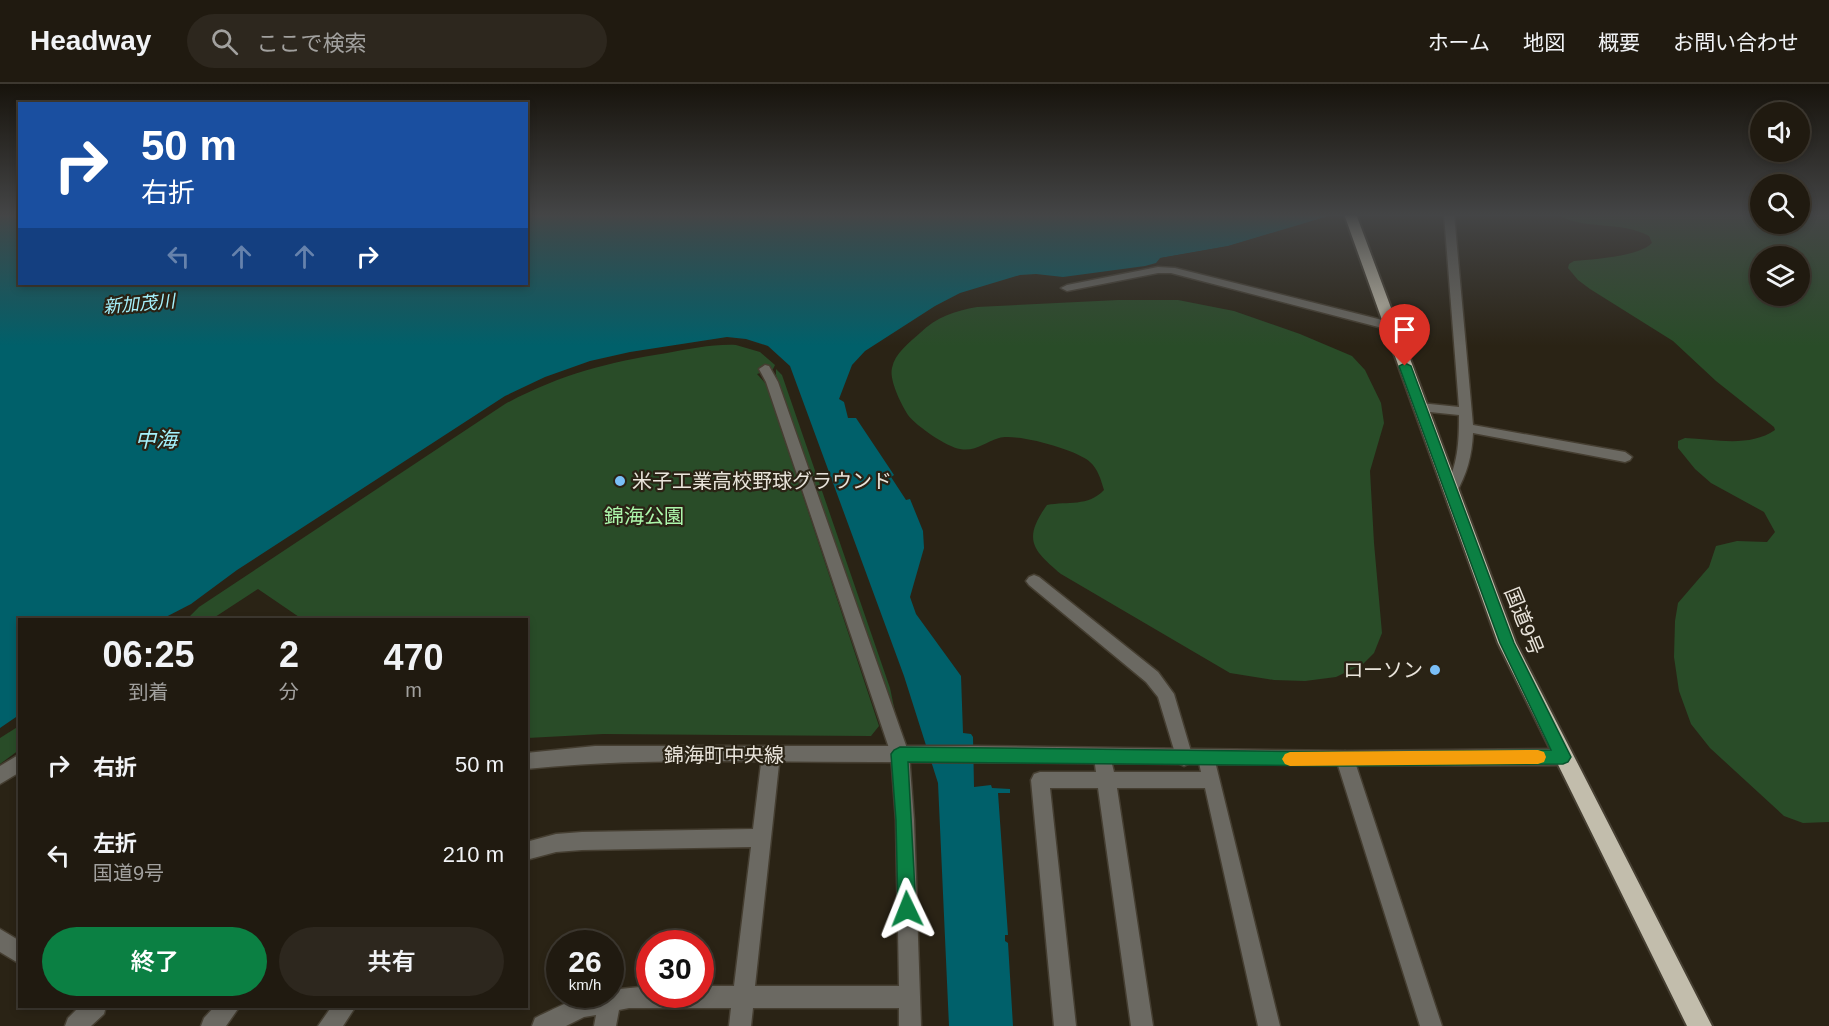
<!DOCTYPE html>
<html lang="ja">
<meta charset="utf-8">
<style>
:root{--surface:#201a10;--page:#2d271e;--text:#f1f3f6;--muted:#a2a19f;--line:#3d3830;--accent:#0b8043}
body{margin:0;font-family:Arial,"Noto Sans JP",sans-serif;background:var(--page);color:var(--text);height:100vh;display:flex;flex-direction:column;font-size:22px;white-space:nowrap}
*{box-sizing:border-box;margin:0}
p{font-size:20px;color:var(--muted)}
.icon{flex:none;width:33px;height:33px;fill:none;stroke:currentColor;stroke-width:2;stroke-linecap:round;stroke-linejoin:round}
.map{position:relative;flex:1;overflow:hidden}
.side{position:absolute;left:18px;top:534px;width:510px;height:390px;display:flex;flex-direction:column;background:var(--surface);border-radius:0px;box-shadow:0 3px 9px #0003,0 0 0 2px var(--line)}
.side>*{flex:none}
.hud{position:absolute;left:18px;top:18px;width:510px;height:183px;border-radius:0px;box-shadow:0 3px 9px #0003,0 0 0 2px var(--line);background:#1a4fa0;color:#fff;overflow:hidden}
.tools{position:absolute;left:1750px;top:18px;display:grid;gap:12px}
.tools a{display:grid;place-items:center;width:60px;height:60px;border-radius:50%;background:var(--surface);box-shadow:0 3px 9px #0003,0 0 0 2px var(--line);font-size:30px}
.speed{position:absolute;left:546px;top:846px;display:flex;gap:12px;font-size:30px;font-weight:700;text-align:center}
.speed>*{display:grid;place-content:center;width:78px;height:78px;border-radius:50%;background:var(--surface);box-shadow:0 3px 9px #0003,0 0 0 2px var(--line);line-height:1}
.speed small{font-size:15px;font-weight:400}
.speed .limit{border:9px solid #d22;background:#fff;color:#111}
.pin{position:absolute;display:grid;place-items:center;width:51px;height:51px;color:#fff;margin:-62px -26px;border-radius:50% 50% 50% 0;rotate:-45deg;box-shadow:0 0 6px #0007}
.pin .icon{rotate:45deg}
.me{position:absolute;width:66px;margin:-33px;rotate:358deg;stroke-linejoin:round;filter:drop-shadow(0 0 4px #0008)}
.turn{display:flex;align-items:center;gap:21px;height:126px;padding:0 24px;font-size:27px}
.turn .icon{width:78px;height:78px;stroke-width:2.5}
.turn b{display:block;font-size:42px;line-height:51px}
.lanes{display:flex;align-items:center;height:57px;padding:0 24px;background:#0003;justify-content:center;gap:30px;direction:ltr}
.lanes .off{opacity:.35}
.eta{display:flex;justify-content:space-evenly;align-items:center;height:102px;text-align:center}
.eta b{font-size:36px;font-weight:600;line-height:42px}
.action{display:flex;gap:12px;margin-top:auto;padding:12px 24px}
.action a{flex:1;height:69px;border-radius:36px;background:var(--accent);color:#fff;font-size:24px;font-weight:600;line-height:69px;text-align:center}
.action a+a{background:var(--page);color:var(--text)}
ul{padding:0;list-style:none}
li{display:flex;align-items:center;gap:18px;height:90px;padding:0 24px}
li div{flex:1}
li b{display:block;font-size:22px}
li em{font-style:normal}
header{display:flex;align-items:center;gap:36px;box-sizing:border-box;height:84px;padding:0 30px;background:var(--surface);border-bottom:2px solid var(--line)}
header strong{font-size:28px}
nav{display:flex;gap:33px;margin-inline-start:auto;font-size:21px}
.search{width:420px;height:54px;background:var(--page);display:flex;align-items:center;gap:15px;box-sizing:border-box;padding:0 21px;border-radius:33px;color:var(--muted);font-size:22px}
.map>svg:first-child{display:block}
.green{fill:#294c28;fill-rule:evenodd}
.water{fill:#00606a}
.pier{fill:#2a2315}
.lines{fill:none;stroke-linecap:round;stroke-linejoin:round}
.minor-casing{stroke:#453e31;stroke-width:3}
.tertiary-casing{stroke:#453e31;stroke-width:3}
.trunk-casing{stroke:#453e31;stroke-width:4}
.minor{fill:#6b6962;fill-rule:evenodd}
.tertiary{fill:#6b6962;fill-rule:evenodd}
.trunk{fill:#c2bdac;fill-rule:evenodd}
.route{fill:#0b8043;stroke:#07532c;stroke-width:1.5}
.slow{fill:#f59e0b}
.poi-dot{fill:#7abff8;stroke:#2a2315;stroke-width:2}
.labels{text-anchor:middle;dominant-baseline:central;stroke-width:4.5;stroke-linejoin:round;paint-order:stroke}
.far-water-label{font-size:18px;font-style:italic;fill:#a6f2fd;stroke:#2a2315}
.poi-label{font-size:20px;fill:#e9e4db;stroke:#2a2315;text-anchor:start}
.park-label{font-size:20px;fill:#adf7ab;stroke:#2a2315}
.street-label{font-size:20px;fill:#e9e4db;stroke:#2a2315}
.water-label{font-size:21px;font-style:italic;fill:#a6f2fd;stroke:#2a2315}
</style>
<header>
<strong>Headway</strong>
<div class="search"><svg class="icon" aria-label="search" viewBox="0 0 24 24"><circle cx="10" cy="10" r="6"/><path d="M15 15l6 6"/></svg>ここで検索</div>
<nav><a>ホーム</a><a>地図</a><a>概要</a><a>お問い合わせ</a></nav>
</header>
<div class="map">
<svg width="1829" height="942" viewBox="0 0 1829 942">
<rect width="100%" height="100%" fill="#2a2315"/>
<!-- green -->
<path class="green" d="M1556 130H1761V140H1800V130H1829V738L1803 739 1784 732 1710 664 1691 640 1679 607 1674 573 1675 537 1678 519 1709 483 1716 462 1737 457 1767 458 1775 448 1764 428 1711 399 1695 385 1678 364V357L1685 354C1714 355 1749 364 1775 346L1774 343 1716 297 1673 257 1590 205 1578 196 1568 184 1569 180 1574 177C1594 175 1638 173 1652 159L1649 152C1620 136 1584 147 1556 130ZM1761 172H1800V212H1761Z
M1118 216H1178L1234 227 1300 250 1352 272 1365 286 1381 319 1384 339 1370 387 1374 459 1382 549 1374 569 1363 580 1336 593 1305 597 1274 596 1230 589 1061 490C1033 466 1022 456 1047 421 1068 417 1088 423 1104 406 1101 396 1098 385 1090 378 1077 366 1017 349 999 354 985 358 976 368 960 365 947 363 916 342 908 331 901 320 889 296 892 284 895 269 909 259 920 249 936 233 955 227 977 223Z
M736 261 760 268 775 281 773 285 757 290 766 300 879 642 871 652 603 650 527 654 526 536 302 535 258 505 212 535 186 536 199 523 505 320C559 291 608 278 667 269 690 265 713 260 736 261Z
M776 285 782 291 890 604 898 642 776 291Z
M19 642V666L0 680V654Z"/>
<!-- water -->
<path class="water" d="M0 130H19L20 200H526L527 130H1366L1367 131 1335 130 1228 162 1160 174 1156 179 1145 182 1063 193 1036 190 1020 191 960 209 935 222 865 267 852 281 839 315 844 318 848 334H856L894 391 891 393 906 416 910 415 923 447 924 464 910 513 916 530 961 592 963 649 971 650 973 653 974 703 991 701 992 704 1010 705V709H998L1008 851H1005V857L1008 859 1013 942H949L938 699 904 592 790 282 768 262 746 255 727 253 630 268 590 277 545 293 505 312 237 486 191 520 162 535 20 536 19 631 0 644Z"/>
<!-- pier -->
<path class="pier" d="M1324 134 1325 137 1229 165 1162 176 1161 174 1229 162Z"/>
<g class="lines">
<defs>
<path id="minor" d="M1444 130H1454L1473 341 1625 368 1632 373 1630 376 1625 378 1473 349C1472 372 1467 390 1456 409H1446L1444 406C1458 382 1459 359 1459 331L1420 327 1414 323 1420 319 1459 323Z
M1158 183 1175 184 1394 239 1396 242 1390 246 1171 189H1158L1067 207 1061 204 1067 201Z
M765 281 769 282 778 298 909 670 914 736 921 942H899V924H753L751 942H729L731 924H629L619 926 616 942H594L596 931 584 933 566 942H532L535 934C562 921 580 910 610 910V906L650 902V910H700V902H734L751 763 582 766 556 768 526 776V758L556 750 582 748 753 745 762 671 765 666 771 663 777 666 780 671 755 902H899L896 736 891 670 766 298 759 285Z
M1034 491 1039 493 1158 588 1174 610 1193 674 1190 679 1184 682 1178 679 1158 613 1146 598 1029 501 1026 497 1029 493Z
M1103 665 1109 668 1114 688H1201L1198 674 1201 669 1207 666 1213 669 1280 942H1258L1205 704H1117L1153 942H1131L1098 704H1050L1076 942H1054L1031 696 1034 690 1040 688H1096L1094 673 1097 668Z
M1345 667 1351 670 1354 675 1442 942H1420L1336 675 1339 670Z
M20 670V688L0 700V682Z
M0 845 20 857V880L0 868Z
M80 922H106L104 930 91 942H65L68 934Z
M332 922H356L343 942H318Z"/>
<path id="tertiary" d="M595 662H976L1345 667 1563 665 1569 668 1572 673 1569 678 1563 681C1334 683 1105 678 875 678 759 678 642 673 526 685V669Z
M215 922H240L226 942H201L204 934Z"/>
<path id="trunk" d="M1344 130H1356L1516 559 1712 942H1687L1498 559Z"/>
</defs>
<!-- minor casing -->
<use href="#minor" class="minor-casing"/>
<!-- tertiary casing -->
<use href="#tertiary" class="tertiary-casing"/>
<!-- trunk casing -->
<use href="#trunk" class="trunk-casing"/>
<!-- minor -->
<use href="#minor" class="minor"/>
<!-- tertiary -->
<use href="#tertiary" class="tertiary"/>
<!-- trunk -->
<use href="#trunk" class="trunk"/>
</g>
<!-- sky -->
<linearGradient id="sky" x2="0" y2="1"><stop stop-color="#17130c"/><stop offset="0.5" stop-color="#444546"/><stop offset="1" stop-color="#444546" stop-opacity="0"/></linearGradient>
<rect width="1829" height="262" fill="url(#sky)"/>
<!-- route -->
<path class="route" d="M1405 279 1411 282 1514 559 1571 673 1568 678 1563 680 1345 682 908 678 916 825 913 831 907 833 900 831 898 825 896 736 891 670 894 666 900 663 1345 668 1551 666 1500 559 1399 282Z"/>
<!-- slow -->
<path class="slow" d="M1538 666 1544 668 1546 673 1544 678 1538 680 1290 682 1285 680 1282 675 1285 670 1290 668Z"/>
<!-- markers -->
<g class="poi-dot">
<circle cx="620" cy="397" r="6"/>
<circle cx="1435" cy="586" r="6"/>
</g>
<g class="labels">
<!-- far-water labels -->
<g class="far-water-label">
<text transform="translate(139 220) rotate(-5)">新加茂川</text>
</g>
<!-- poi labels -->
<g class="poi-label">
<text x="632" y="397">米子工業高校野球グラウンド</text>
<text x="1423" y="586" text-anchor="end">ローソン</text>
</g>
<!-- park labels -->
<g class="park-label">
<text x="644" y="432">錦海公園</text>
</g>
<!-- street labels -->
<g class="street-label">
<text transform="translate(1524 537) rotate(68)">国道9号</text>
<text x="724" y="671">錦海町中央線</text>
</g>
<!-- water labels -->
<g class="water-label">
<text x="156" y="355">中海</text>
</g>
</g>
</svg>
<div class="tools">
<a><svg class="icon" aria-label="sound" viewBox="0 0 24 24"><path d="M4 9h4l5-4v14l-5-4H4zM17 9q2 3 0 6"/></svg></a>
<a><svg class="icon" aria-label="search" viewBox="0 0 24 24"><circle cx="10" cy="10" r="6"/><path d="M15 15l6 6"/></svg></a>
<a><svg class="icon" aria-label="layers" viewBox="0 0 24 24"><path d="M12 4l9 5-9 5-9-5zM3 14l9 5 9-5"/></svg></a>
</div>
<div class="speed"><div>26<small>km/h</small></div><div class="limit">30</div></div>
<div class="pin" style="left:1405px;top:282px;background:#d93025"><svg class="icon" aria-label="arrive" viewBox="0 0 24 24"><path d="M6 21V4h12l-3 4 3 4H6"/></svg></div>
<svg class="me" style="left:907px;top:825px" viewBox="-20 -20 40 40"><path d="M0-17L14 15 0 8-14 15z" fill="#0b8043" stroke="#fff" stroke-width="4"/></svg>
<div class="hud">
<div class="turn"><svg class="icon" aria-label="right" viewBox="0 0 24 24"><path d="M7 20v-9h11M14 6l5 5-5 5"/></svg><div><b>50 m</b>右折</div></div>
<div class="lanes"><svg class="icon off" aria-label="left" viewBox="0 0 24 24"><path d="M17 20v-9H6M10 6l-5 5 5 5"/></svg><svg class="icon off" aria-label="ahead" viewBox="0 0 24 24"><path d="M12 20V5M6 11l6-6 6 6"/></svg><svg class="icon off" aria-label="ahead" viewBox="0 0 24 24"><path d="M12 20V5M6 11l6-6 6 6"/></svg><svg class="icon" aria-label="right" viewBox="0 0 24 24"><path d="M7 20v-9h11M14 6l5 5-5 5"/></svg></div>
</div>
<section class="side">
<div class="eta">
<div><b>06:25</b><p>到着</p></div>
<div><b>2</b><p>分</p></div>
<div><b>470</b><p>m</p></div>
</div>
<ul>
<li><svg class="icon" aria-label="right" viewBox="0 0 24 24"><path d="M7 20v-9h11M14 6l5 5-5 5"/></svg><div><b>右折</b></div><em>50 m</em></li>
<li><svg class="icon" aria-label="left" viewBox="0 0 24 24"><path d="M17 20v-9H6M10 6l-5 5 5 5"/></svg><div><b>左折</b><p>国道9号</p></div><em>210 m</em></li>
</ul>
<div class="action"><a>終了</a><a>共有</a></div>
</section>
</div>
